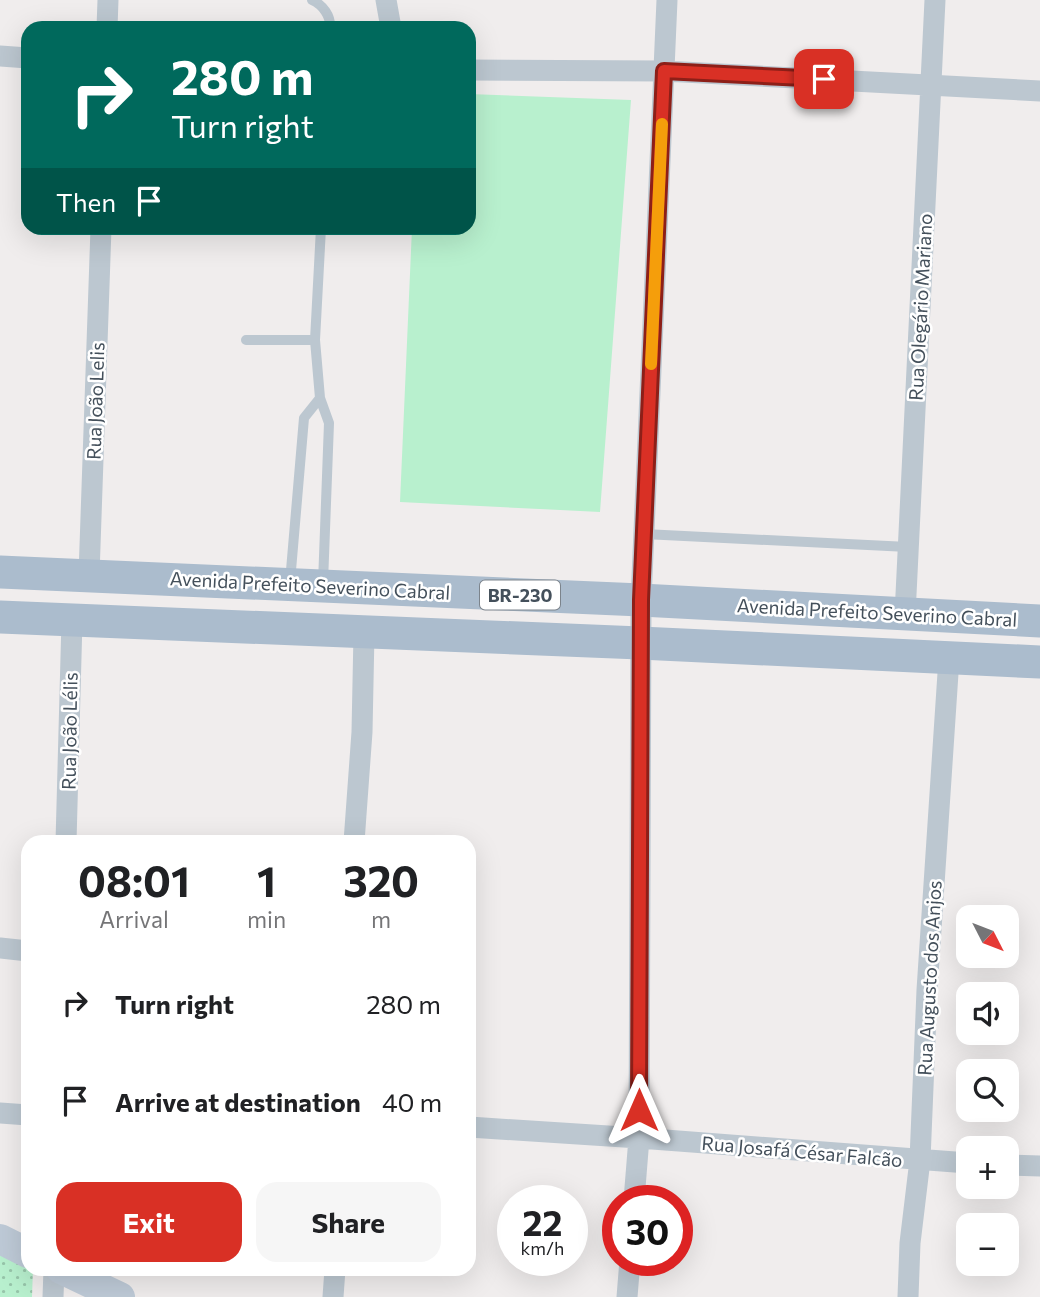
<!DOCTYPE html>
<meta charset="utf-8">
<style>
:root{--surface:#fff;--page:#f6f6f6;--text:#202124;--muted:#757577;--accent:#d93025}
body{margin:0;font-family:Commissioner,sans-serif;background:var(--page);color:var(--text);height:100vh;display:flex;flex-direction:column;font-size:26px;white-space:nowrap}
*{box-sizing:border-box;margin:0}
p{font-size:23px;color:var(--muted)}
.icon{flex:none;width:38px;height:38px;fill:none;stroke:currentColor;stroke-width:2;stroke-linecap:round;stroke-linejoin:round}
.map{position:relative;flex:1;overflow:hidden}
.side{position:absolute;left:21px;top:835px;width:455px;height:441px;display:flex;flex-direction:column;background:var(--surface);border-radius:21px;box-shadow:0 7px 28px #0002}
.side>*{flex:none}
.top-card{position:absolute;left:21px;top:21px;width:455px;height:214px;border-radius:21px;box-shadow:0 7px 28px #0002;background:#00695c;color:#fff;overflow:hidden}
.needle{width:46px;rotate:132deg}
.tools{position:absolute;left:956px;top:905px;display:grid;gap:14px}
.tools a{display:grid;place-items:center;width:63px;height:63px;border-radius:14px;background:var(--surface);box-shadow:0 7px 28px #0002;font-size:35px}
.speed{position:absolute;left:497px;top:1185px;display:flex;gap:14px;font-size:35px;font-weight:700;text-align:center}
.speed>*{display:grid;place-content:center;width:91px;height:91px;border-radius:50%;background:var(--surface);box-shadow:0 7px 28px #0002;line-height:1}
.speed small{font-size:18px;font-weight:400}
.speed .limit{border:10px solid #d22;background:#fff;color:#111}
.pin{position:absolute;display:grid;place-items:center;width:60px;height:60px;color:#fff;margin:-30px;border-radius:14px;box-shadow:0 4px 10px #0006}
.me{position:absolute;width:77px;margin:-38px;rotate:0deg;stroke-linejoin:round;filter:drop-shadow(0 0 5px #0008)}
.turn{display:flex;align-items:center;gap:24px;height:147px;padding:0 35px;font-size:32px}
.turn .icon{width:91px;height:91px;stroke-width:2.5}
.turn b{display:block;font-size:49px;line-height:60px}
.then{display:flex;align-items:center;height:66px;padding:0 35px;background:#0003;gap:14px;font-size:26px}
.eta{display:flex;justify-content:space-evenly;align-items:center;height:119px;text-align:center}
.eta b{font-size:42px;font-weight:700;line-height:49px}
.cta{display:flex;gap:14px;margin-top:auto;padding:14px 35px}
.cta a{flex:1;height:80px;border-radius:21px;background:var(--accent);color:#fff;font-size:28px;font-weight:700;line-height:80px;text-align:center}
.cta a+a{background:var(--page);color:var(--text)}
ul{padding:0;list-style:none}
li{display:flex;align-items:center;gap:21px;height:98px;padding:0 35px}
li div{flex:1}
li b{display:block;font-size:26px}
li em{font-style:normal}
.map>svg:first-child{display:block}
.grass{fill:url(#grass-dots)}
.pitch{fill:#b8f0ce}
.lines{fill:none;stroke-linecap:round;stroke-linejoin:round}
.lane{stroke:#bcc7d0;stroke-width:10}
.street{stroke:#bcc7d0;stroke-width:21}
.secondary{stroke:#becad7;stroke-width:30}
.primary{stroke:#abbccd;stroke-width:33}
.route-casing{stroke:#8d1f18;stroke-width:18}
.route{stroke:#d93025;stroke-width:12}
.slow{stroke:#f59e0b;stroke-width:12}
.labels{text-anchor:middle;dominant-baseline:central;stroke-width:5;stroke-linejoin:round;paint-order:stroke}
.shield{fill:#fff;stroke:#7c848c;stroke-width:2}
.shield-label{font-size:18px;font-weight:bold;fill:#44505b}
.street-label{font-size:19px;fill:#44505b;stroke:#fff}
</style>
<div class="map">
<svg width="1040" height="1297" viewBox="0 0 1040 1297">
<defs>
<pattern id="grass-dots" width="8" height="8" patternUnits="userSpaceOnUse" patternTransform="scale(1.75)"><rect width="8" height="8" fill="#b8f0ce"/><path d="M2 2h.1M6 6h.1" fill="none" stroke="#97c5aa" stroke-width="1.8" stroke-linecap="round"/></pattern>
</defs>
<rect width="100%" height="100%" fill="#f0eded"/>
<!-- grass -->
<path class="grass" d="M0 1250 28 1265V1269H33L32 1297H0Z"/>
<!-- pitch -->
<path class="pitch" d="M469 94 631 100 600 512 400 502 412 228H469Z"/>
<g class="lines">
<!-- lane -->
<path class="lane" d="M312 0C323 5 331 16 330 28
M321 228 315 340 320 398 329 423 323 583
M246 340H315
M644 534 908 547
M290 582 304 418 320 398"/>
<!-- street -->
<path class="street" d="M386 0 391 28
M107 28 108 0
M0 56 28 58
M469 70 664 71 1040 91
M89 575 101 228
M905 615 935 0
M66 842 72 620
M354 842 362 732 364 633
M0 948 28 951
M0 1113 28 1115
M469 1127 639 1138 968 1163
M1006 1165 1040 1166
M634 1200 639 1138 641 600 667 0
M53 1297 54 1269
M333 1297 335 1269
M627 1297 630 1260
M908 1297 910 1243 920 1160 927 990 949 658"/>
<!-- secondary -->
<path class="secondary" d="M0 1239 28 1253
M61 1269 120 1297"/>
<!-- primary -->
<path class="primary" d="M0 572 641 600 1040 621
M0 617 640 643 1040 662"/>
</g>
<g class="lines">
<defs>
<path id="route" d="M639 1110 641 600 664 71 824 79"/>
</defs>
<!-- route casing -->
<use href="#route" class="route-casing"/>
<!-- route -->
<use href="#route" class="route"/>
<!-- slow -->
<path class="slow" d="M651 364 662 124"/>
</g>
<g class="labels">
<!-- shield labels -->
<rect class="shield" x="480" y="580.5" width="80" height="29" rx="5"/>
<g class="shield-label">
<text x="520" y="595">BR-230</text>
</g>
<!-- street labels -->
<g class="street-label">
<text transform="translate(920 307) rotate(-87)">Rua Olegário Mariano</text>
<text transform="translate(95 401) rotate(-88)">Rua João Lelis</text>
<text transform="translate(310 585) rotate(3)">Avenida Prefeito Severino Cabral</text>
<text transform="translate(877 612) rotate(3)">Avenida Prefeito Severino Cabral</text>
<text transform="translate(69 731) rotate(-89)">Rua João Lélis</text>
<text transform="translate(929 978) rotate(-87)">Rua Augusto dos Anjos</text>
<text transform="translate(802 1151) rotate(5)">Rua Josafá César Falcão</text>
</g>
</g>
</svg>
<div class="tools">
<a><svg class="needle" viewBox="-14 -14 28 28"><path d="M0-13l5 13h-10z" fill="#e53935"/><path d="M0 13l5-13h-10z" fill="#757577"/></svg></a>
<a><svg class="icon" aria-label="sound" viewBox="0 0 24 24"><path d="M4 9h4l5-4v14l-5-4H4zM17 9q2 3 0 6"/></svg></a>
<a><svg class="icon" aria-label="search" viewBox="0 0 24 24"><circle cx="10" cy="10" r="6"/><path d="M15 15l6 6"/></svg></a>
<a>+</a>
<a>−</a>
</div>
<div class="speed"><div>22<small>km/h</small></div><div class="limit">30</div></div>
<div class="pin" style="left:824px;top:79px;background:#d93025"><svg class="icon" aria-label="arrive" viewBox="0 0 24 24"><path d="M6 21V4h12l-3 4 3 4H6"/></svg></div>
<svg class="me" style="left:639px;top:1110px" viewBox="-20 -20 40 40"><path d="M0-17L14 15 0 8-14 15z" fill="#d93025" stroke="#fff" stroke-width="4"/></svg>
<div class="top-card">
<div class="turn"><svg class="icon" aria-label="right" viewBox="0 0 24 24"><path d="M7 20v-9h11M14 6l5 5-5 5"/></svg><div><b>280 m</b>Turn right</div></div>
<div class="then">Then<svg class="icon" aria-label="arrive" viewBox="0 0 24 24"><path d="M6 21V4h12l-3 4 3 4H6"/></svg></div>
</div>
<section class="side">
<div class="eta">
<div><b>08:01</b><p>Arrival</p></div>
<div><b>1</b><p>min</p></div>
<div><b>320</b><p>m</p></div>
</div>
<ul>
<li><svg class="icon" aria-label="right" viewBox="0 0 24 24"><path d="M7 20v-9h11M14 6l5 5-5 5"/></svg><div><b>Turn right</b></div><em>280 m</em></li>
<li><svg class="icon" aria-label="arrive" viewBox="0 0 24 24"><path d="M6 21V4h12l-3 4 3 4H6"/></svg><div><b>Arrive at destination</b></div><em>40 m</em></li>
</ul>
<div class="cta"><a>Exit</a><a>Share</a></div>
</section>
</div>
